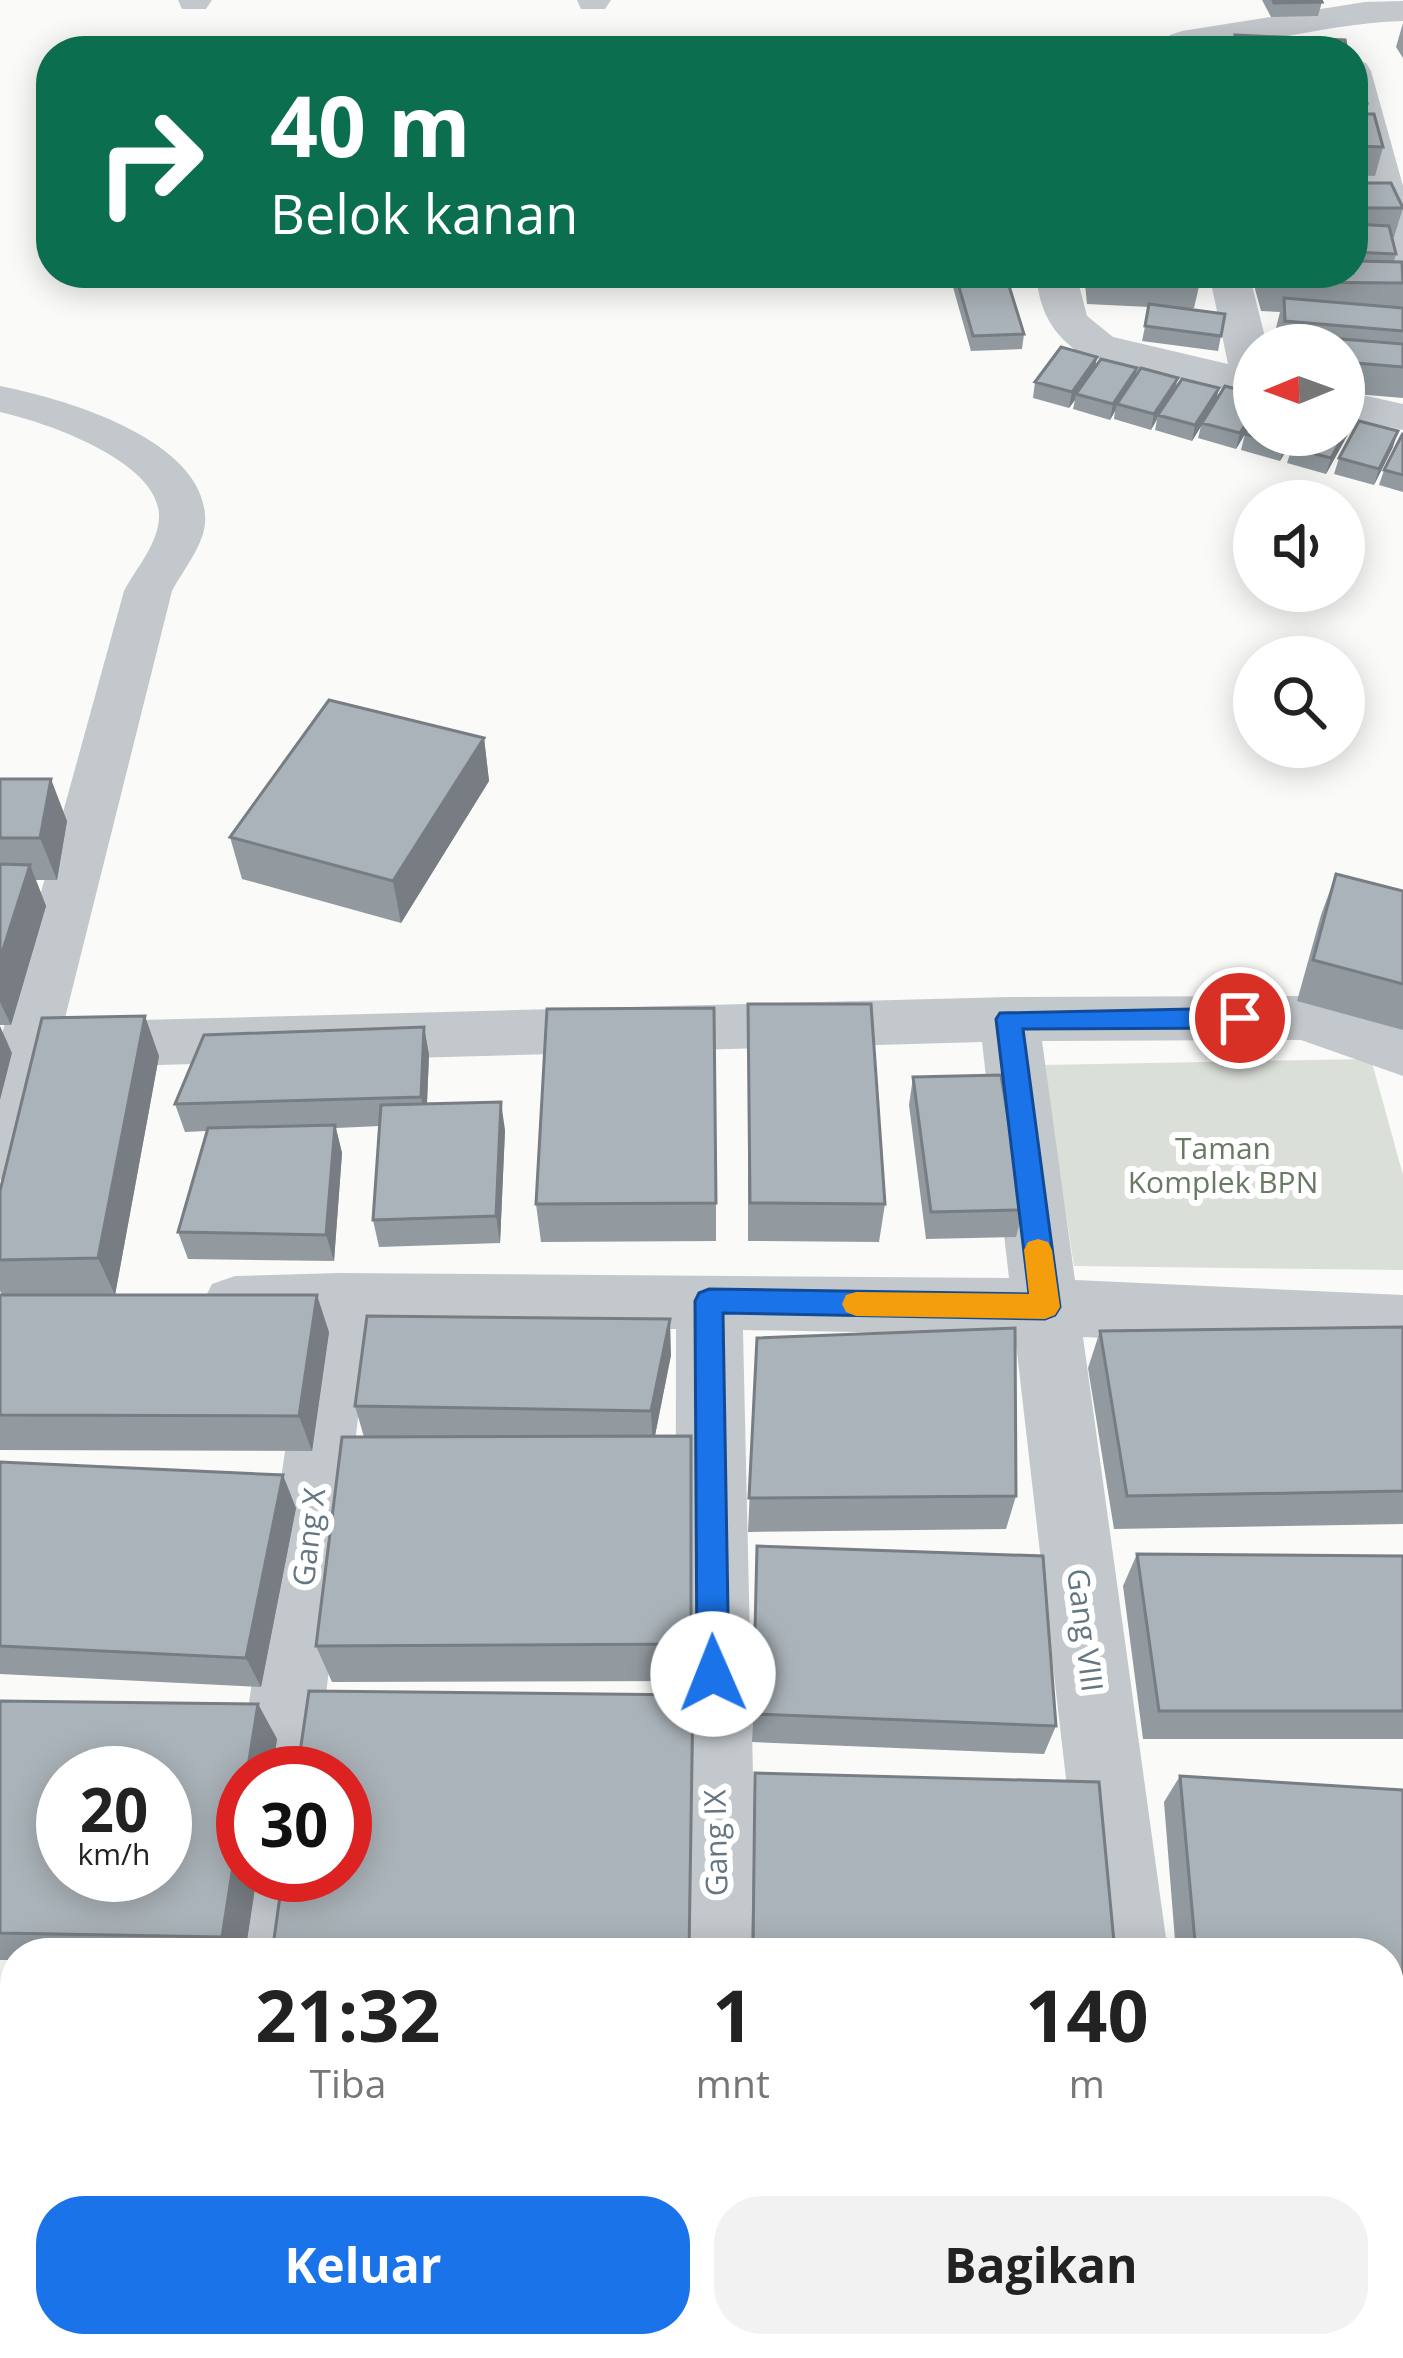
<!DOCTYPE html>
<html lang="id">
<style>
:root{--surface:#fff;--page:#f2f2f2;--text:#222;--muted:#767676;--accent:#1a73e8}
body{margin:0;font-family:"Open Sans",sans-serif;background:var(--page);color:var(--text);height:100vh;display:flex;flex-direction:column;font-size:45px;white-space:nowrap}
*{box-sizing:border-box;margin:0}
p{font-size:39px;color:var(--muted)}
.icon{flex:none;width:66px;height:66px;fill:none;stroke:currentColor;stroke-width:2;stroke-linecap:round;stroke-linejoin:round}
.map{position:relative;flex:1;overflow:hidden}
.sheet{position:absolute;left:0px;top:1938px;width:1404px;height:420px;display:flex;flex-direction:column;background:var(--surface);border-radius:48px 48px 0 0;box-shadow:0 6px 30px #0003}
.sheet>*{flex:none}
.hud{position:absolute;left:36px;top:36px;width:1332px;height:252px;border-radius:48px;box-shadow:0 6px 30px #0003;background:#0b6e4f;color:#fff;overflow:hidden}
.needle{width:78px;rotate:269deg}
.buttons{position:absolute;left:1233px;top:324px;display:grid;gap:24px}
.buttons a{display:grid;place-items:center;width:132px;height:132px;border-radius:50%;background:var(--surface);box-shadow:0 6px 30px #0003;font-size:60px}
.speed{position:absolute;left:36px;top:1746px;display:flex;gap:24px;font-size:60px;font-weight:700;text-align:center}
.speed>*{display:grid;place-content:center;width:156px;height:156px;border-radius:50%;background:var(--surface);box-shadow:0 6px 30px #0003;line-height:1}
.speed small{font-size:30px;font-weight:400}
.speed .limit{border:18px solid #d22;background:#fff;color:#111}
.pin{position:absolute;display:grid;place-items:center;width:102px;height:102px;color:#fff;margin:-51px;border:6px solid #fff;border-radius:50%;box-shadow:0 3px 12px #0007}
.me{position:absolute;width:132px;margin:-66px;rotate:359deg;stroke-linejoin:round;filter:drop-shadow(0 0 9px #0008)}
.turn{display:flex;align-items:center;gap:42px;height:252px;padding:0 36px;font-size:54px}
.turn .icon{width:156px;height:156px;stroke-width:2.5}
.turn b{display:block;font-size:84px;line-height:102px}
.eta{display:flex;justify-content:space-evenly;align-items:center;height:204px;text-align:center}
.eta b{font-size:72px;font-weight:700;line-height:84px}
.button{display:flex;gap:24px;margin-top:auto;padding:24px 36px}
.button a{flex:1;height:138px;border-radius:48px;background:var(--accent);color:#fff;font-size:48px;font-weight:700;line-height:138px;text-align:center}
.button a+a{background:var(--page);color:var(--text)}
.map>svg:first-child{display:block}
.green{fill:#dadfd7}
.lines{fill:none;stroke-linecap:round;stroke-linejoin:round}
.minor{fill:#c3c8cc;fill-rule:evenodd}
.wall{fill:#929a9f}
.shaded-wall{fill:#777d82}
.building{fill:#aab3b9;stroke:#777d82;stroke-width:3;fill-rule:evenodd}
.route{fill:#1a73e8;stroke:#114b97;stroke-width:3}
.slow{fill:#f59e0b}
.labels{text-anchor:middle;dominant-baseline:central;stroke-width:12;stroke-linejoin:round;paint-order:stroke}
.park-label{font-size:30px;fill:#687a64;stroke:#fff}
.street-label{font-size:30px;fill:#657683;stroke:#fff}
</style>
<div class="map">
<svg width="1403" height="2358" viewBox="0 0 1403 2358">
<rect width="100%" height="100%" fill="#fafaf8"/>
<!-- green -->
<path class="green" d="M1371 1059 1403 1175V1270L1074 1266 1043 1065Z"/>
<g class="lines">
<!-- minor -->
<path class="minor" d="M178 0H212L206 9H182Z
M577 0H611L605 9H581Z
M1403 1V21C1323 23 1243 51 1166 51L1164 42 1170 35 1182 31 1365 2Z
M1353 60 1366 63 1371 71 1403 186V270L1389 267 1383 258 1353 141Z
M1036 273H1076L1087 316 1113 337 1228 364 1209 273H1249L1267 345H1254V396L1083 355C1051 335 1039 309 1036 273Z
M0 386C61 398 199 437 205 514 208 541 184 568 172 591L64 1022 1009 997 1303 996 1403 1029V1076L1301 1040 1042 1041 1075 1280 1403 1295V1351L1083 1337 1168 1953H1086L1015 1335 743 1330 757 1953H675L676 1329 368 1331 317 1773H243V1782L239 1773 302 1332H235L212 1324 202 1304 212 1284 235 1276 339 1273 1009 1278 982 1042 53 1068 31 1155 22 1173 0 1180V1041L124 591C136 568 160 542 159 514 156 460 45 422 0 412Z
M1344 391 1403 404V430L1344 417Z
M243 1844V1875H304L295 1953H213L224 1875 236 1847Z
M158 2343H250L248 2358H156Z
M674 2343H766V2358H674Z
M1130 2343H1222L1224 2358H1132Z"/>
</g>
<!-- wall -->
<path class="wall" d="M1262 0H1321L1322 2 1318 16 1271 17Z
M1403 23V58L1396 47Z
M1353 78 1367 103 1364 114 1383 147 1375 176 1353 175Z
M1353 183 1403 208 1394 237H1392L1396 254 1394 261 1403 264V398L1344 393V345H1277L1276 328 1280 312 1261 311 1255 289 1259 273H1353Z
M949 273H1005L1024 334 1022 349 971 351Z
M1087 273H1215L1214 278H1201L1194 308H1181L1221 336 1218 351 1142 341 1149 307 1087 304 1085 284Z
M1097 357 1095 367 1175 388H1219L1216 400 1254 419 1236 449 1198 438 1201 426 1192 441 1155 430 1157 420 1151 430 1114 419 1115 411 1110 420 1073 409 1075 400 1069 408 1033 398 1035 382Z
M1403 433V492L1379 485 1384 470Z
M1245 434 1254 435H1295L1280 461 1241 450Z
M1347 436 1326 474 1287 463 1292 448Z
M1393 447 1374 485 1334 474 1339 458Z
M484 738 489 781 401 923 242 879 230 837Z
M0 779 67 821 57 880H36L46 906 11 1025H0Z
M1336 874 1403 891V1030L1297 1001 1321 915Z
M748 1004 885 1204 879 1242 748 1241Z
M424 1027 429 1055 427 1104 505 1130 500 1243 379 1247 373 1220 380 1126 336 1128 342 1153 334 1261 188 1259 178 1232 206 1131 185 1132 175 1104Z
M159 1056 115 1295 329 1332 312 1451 0 1450V1295H2L0 1291V1191Z
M913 1077 1023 1210 1016 1237 926 1239 909 1105Z
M716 1203V1241L541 1242 536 1204Z
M1403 1327V1524L1114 1529 1088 1368 1100 1331Z
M757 1338 1016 1496 1006 1529 748 1532Z
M671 1355 655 1436H691V1681L332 1682 316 1646 364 1437 355 1406Z
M0 1462 296 1508 261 1687 0 1674Z
M757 1546 1056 1726 1044 1754 752 1742Z
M1137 1554 1403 1556V1739H1143L1123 1586Z
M0 1701 258 1704 277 1739 272 1773H243V1875H257L245 1953H15V1960H0Z
M755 1773 1115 1953H751Z
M1180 1776 1403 1790V2046L1389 2045V1953H1176L1164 1802Z
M15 2013V2330H0V2014Z
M1389 2065H1403V2326H1389Z
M196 2343H685V2354L214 2350Z"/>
<!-- shaded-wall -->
<path class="shaded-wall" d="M1097 357 1094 373 1076 394 1075 400 1069 408 1072 392Z
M1137 368 1134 384 1117 404 1115 411 1110 420 1113 404Z
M1178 378 1174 393 1158 415 1151 430 1154 414Z
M1219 388 1215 404 1192 441 1195 425Z
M1254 411V419L1236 449 1240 433Z
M1352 420 1347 436 1326 474 1331 458Z
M1398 431 1393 447 1374 485 1379 469Z
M1290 435H1295L1280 461 1284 445Z
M484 738 489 781 401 923 393 881Z
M51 779 67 821 57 880 40 838Z
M30 865 46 906 11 1025 0 1002V959Z
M145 1016 159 1056 115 1295 98 1258Z
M0 1026 12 1053 0 1100Z
M424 1027 429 1055 426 1125 421 1097Z
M501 1102 505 1130 500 1243 496 1216Z
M335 1125 342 1153 334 1261 326 1235Z
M317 1295 329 1332 312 1451 299 1416Z
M670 1319 671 1355 653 1445 651 1411Z
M283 1475 296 1508 261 1687 246 1658Z
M258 1704 277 1739 272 1773H247Z
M243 1802V1875H257L245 1953H235L222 1937Z"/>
<!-- building -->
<path class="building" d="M1273 0H1321L1322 2 1274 3Z
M1235 35 1345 40 1347 51H1237Z
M1080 49 1139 51H1081Z
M1353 78H1359L1367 103H1353Z
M1353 114H1374L1383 147 1353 146Z
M1353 183H1391L1403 208H1353Z
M1353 224 1389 226 1396 254 1353 252Z
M1353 261 1402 262 1403 283 1268 282 1266 273H1353Z
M955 273H1005L1024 334 973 336Z
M1092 273H1200L1201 279 1092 274Z
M1284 298 1403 308V331L1285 321Z
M1149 304 1225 314 1221 336 1145 326Z
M1292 335 1403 344V367L1344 362V345H1292Z
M1061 347 1097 357 1072 392 1035 382Z
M1101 359 1137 368 1113 404 1076 394Z
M1141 368 1178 378 1154 414 1117 404Z
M1182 379 1219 388 1195 425 1158 415Z
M1225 386 1254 394V411L1240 433 1202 423Z
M1344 418 1352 420 1344 434Z
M1254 420V435H1290L1284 445 1245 434Z
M1359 421 1398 431 1379 469 1339 458Z
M1403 433V475L1384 470Z
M1299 435H1344L1331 458 1292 448Z
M329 700 484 738 393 881 230 837Z
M0 779H51L40 838H0Z
M0 864 30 865 0 959Z
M1336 874 1403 891V984L1313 960Z
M748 1004H871L885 1204 750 1203Z
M714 1008 716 1203 536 1204 547 1009Z
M145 1016 98 1258 0 1260V1191L42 1018Z
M424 1027 421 1097 175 1104 204 1035Z
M1001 1075 1023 1210 931 1212 913 1077Z
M501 1102 496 1216 373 1220 381 1105Z
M335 1125 326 1235 178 1232 208 1128Z
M0 1295H317L299 1416 0 1415Z
M367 1316 670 1319 651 1411 355 1406Z
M1403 1327V1491L1127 1496 1100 1331Z
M1015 1328 1016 1496 749 1498 757 1338Z
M691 1436V1644L316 1646 342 1437Z
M0 1462 283 1475 246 1658 0 1646Z
M757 1546 1043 1556 1056 1726 753 1714Z
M1137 1554 1403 1556V1711H1159Z
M309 1691 693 1695 689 1953H272L283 1875H345V1773H297Z
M0 1701 258 1704 247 1773H243V1802L222 1937 0 1933ZM63 1773H165V1875H63Z
M755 1773 1099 1782 1115 1953H753Z
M1180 1776 1403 1790V2025L1389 2024V1953H1196Z
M15 2013V2320L0 2321V2014Z
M1389 2065H1403V2317H1389Z
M540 2343H684V2344Z"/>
<!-- route -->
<path class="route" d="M1240 1008 1253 1018 1240 1028 1023 1029 1060 1307 1055 1315 1045 1319 723 1313 729 1674 724 1685 713 1689 701 1685 697 1674 695 1301 699 1293 709 1289 1029 1294 996 1019 1000 1013Z"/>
<!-- slow -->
<path class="slow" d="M1038 1239 1048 1242 1052 1250 1060 1307 1055 1315 1045 1319 856 1316 846 1312 842 1304 846 1295 856 1292 1029 1294 1024 1250 1028 1242Z"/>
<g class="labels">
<!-- park labels -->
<g class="park-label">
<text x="1223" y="1147">Taman<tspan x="1223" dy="34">Komplek BPN</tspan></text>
</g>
<!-- street labels -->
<g class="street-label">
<text transform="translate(308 1537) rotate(-83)">Gang X</text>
<text transform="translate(1086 1630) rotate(83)">Gang VIII</text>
<text transform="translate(715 1843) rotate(-91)">Gang IX</text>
</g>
</g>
</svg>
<div class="buttons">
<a><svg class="needle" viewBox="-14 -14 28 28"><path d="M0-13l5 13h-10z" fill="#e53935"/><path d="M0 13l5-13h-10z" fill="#767676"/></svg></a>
<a><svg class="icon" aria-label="sound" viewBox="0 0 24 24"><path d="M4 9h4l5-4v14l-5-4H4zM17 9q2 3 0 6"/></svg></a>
<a><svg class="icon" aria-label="search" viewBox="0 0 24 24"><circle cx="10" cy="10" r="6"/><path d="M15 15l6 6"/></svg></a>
</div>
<div class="speed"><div>20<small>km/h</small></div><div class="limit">30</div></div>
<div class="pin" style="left:1240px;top:1018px;background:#d93025"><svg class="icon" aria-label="arrive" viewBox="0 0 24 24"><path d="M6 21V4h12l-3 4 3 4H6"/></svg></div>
<svg class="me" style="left:713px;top:1674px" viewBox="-20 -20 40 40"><circle r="19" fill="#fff"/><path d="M0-13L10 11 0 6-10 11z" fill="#1a73e8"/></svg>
<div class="hud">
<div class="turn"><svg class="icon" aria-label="right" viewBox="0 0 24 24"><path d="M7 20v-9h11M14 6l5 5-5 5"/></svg><div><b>40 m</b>Belok kanan</div></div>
</div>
<section class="sheet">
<div class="eta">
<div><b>21:32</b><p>Tiba</p></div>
<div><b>1</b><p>mnt</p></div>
<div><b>140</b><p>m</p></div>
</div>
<div class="button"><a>Keluar</a><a>Bagikan</a></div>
</section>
</div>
